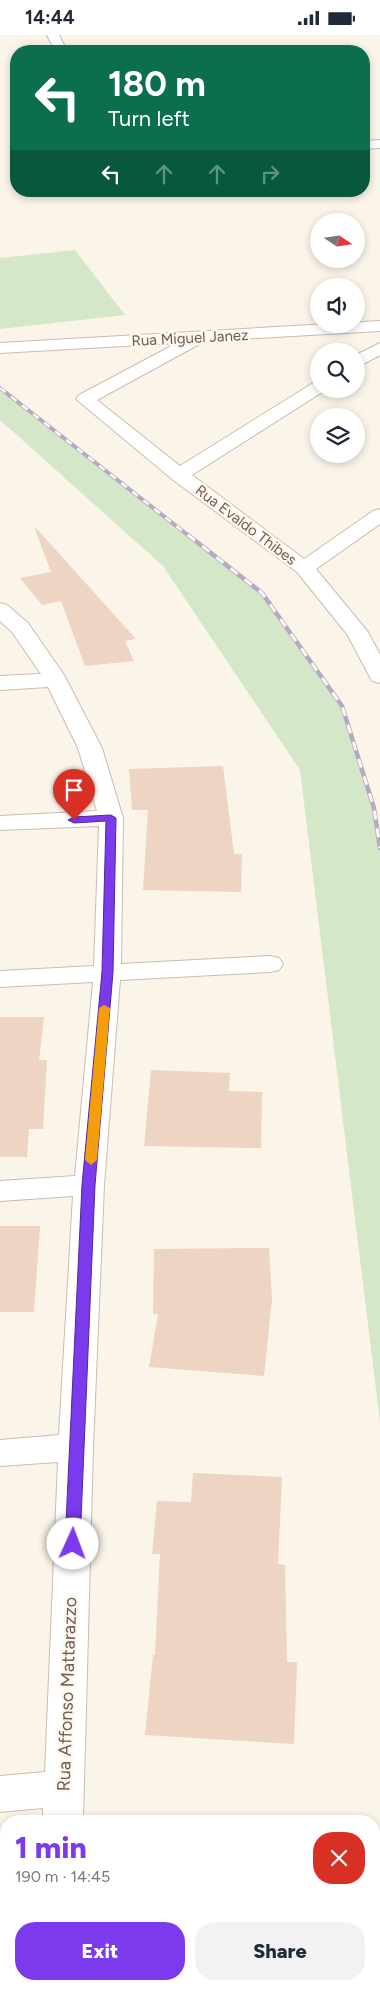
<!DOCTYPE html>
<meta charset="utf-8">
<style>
:root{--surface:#fff;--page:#f2f2f3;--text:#1f2937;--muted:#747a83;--accent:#7c3aed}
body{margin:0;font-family:Figtree,sans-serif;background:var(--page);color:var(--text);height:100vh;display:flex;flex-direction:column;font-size:19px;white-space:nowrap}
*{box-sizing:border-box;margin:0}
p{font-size:16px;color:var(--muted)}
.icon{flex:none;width:28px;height:28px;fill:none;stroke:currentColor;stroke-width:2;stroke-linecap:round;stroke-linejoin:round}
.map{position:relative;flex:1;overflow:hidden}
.details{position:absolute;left:0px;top:1780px;width:380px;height:175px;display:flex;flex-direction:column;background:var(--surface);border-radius:20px 20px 0 0;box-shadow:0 2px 8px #0003}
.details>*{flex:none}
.guide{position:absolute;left:10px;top:10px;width:360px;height:152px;border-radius:20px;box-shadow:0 2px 8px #0003;background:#0b6e4f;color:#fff;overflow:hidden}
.needle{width:32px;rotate:103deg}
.fabs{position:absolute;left:310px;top:178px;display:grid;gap:10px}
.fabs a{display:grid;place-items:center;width:55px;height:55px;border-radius:50%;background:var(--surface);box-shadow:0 2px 8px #0003;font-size:25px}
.pin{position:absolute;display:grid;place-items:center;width:42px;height:42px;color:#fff;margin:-51px -21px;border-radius:50% 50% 50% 0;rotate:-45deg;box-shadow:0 0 5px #0007}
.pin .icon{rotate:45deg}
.me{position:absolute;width:55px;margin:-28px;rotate:2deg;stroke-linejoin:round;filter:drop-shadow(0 0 4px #0008)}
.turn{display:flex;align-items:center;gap:18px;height:105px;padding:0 15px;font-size:22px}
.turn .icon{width:65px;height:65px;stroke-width:2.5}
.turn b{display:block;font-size:35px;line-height:42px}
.lanes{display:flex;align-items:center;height:48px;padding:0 15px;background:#0003;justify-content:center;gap:25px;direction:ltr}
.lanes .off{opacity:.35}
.round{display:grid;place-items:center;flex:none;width:52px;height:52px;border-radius:20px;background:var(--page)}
.overview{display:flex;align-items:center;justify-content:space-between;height:85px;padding:0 15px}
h1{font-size:30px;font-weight:800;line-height:38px;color:var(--accent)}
.button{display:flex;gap:10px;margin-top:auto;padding:10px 15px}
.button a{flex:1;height:58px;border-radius:20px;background:var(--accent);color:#fff;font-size:20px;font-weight:800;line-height:58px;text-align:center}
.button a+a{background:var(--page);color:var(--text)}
.status{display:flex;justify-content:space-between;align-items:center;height:35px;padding:0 25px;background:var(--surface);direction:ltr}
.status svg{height:14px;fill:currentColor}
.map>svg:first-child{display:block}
.green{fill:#d4e7c8}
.building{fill:#edd4c3}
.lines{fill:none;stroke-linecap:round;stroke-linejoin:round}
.street-casing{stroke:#cbbcb0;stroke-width:2}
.street{fill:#fff;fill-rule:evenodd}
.rail-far1-casing{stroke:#b7a8c3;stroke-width:4}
.rail-casing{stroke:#b7a8c3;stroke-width:4.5}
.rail-far1{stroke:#fdf8ef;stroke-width:2.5;stroke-dasharray:7;stroke-linecap:butt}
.rail{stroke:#fdf8ef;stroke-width:3;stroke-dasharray:9;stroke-linecap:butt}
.route{fill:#7c3aed;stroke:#51269a}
.slow{fill:#f59e0b}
.labels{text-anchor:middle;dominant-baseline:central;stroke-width:5;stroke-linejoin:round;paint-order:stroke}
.far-street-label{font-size:15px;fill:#725c4f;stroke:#fdf8ef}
.street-label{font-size:18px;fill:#725c4f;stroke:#fdf8ef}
</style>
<div class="status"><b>14:44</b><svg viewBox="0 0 49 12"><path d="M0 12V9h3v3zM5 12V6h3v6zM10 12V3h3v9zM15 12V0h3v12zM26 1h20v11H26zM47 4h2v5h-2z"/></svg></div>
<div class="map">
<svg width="380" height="1955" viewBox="0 0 380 1955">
<rect width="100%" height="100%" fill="#faf4e9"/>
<!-- green -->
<path class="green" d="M75 215 125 280 0 294V223Z
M0 353 262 558 342 671 374 773 380 813V1387L300 735 163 531 0 385Z"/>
<!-- building -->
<path class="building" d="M36 493 136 604 125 606 134 626 85 631 61 566 42 570 20 543 51 537 35 494Z
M223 731 234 819H242L241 857 143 855 148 775H132L129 734Z
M0 982H44L39 1025H47L43 1094H29L27 1122H0Z
M151 1035 230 1038 229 1056 262 1057 261 1113 144 1111Z
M0 1191H40L34 1277H0Z
M269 1213 272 1265 264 1341 149 1332 158 1279H153L154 1214Z
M193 1438 282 1442 278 1529 285 1530 287 1627H297L294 1709 145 1700 153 1620H155L160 1519H152L157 1466 191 1467Z"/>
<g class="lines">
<defs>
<path id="street" d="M47 0H59L67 16H55Z
M380 105V113L364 114V106Z
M380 286V296L205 306 97 365 180 431 313 348 319 347V354H327L192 440 304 524 373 476 380 474V489L316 534 368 597 380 620V648L372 646 347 599 297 537 172 444 76 364 79 360 177 308 0 318V308Z
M380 308V320L356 333V320Z
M0 568 7 570 28 588 64 640 102 713 123 783 121 929 270 921 279 923 283 929 279 935 270 937 120 945 104 1150 93 1412 83 1786H43V1773L0 1777V1741L45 1737 58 1427 0 1431V1405L59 1400 73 1161 0 1166V1146L75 1141 93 947 0 952V936L94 931 99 791 0 795V781L97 776 78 713 48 652 0 655V641L41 639 12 597 0 586Z
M39 1949H81L82 1955H38Z"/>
</defs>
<!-- street casing -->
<use href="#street" class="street-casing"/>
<!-- street -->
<use href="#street" class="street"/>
<defs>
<path id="rail-far1" d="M0 353 189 501"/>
<path id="rail" d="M188 500 262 558 342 671 374 773 380 813"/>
</defs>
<!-- rail-far1 casing -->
<use href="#rail-far1" class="rail-far1-casing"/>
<!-- rail casing -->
<use href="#rail" class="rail-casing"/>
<!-- rail-far1 -->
<use href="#rail-far1" class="rail-far1"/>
<!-- rail -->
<use href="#rail" class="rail"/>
</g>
<!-- route -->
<path class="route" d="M111 780 116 783 113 937 95 1150 80 1509 78 1513 73 1515 67 1513 65 1509 82 1150 102 937 106 786 74 788 68 785 74 782Z"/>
<!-- slow -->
<path class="slow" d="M104 970 110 973 97 1125 91 1130 85 1125 99 973Z"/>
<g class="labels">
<!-- far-street labels -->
<g class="far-street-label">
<text transform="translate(190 303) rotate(-3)">Rua Miguel Janez</text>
<text transform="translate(246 490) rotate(37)">Rua Evaldo Thibes</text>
</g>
<!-- street labels -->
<g class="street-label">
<text transform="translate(67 1659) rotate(-88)">Rua Affonso Mattarazzo</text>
</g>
</g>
</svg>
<div class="fabs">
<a><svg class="needle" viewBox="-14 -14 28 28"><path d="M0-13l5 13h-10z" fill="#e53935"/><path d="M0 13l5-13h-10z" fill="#747a83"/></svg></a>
<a><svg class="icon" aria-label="sound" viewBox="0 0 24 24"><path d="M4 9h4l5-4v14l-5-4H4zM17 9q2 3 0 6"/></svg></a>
<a><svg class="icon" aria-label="search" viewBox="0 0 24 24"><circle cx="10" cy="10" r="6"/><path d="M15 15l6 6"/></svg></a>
<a><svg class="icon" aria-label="layers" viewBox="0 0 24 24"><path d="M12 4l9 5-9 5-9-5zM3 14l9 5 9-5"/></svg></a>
</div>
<div class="pin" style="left:74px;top:785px;background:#d93025"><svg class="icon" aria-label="arrive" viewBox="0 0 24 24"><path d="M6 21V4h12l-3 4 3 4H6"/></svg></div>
<svg class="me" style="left:73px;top:1509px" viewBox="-20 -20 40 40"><circle r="19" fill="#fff"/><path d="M0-13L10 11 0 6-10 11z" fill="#7c3aed"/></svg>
<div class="guide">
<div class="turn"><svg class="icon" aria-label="left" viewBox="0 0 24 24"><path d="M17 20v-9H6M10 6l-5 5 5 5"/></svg><div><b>180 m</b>Turn left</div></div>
<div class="lanes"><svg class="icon" aria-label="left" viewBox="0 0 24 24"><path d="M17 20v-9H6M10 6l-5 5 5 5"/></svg><svg class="icon off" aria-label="ahead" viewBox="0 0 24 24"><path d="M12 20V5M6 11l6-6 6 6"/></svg><svg class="icon off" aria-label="ahead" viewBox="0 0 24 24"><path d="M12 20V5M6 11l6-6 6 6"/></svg><svg class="icon off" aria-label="right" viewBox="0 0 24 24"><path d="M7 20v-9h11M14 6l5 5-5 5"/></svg></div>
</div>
<section class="details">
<div class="overview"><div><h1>1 min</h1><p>190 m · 14:45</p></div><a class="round" style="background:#d93025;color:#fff"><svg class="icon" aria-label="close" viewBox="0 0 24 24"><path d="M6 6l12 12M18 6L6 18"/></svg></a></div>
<div class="button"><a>Exit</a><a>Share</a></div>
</section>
</div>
